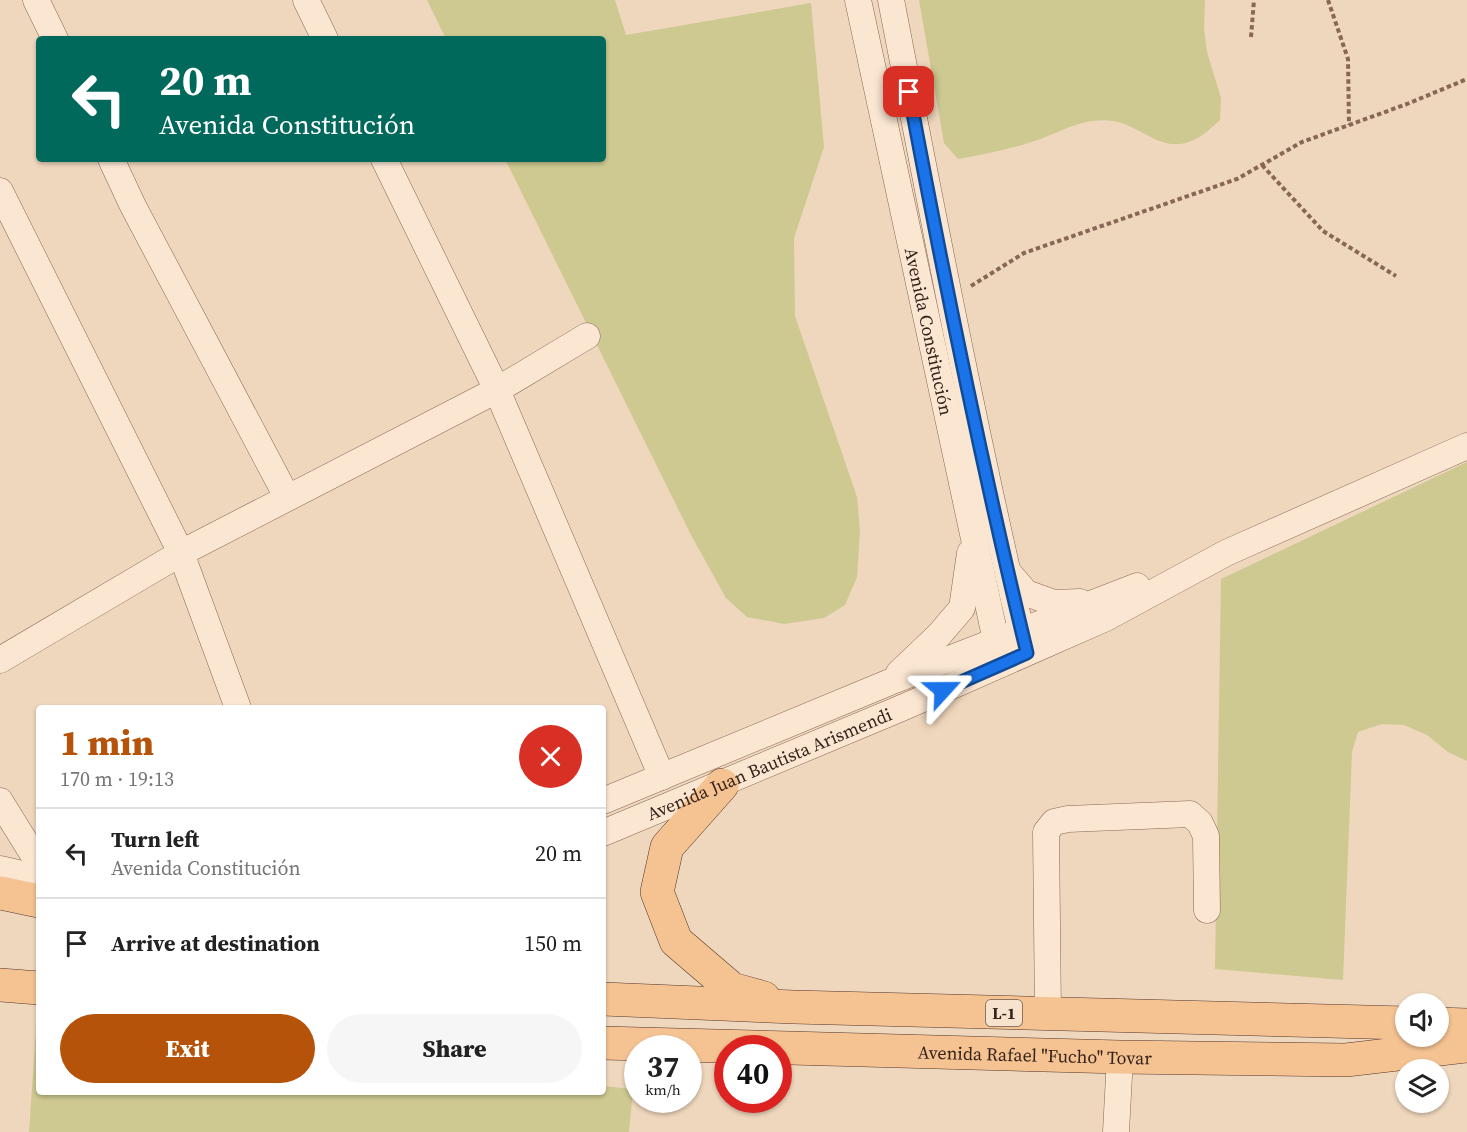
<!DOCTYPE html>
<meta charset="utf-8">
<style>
:root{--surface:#fff;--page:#f6f6f6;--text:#222;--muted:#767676;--line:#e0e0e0;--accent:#b45309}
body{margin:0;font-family:"Source Serif 4",serif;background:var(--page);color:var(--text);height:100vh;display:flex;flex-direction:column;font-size:22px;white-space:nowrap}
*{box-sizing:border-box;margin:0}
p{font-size:20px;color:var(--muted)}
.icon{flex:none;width:33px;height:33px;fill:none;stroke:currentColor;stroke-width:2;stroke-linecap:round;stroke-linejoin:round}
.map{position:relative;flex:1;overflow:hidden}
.panel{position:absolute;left:36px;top:705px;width:570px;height:390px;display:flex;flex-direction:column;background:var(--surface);border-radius:6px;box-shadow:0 2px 4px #0004}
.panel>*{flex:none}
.top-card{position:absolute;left:36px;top:36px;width:570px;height:126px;border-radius:6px;box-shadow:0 2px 4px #0004;background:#00695c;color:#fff;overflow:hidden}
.buttons{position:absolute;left:1395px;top:993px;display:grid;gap:12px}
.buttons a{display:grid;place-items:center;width:54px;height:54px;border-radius:50%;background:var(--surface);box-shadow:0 2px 4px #0004;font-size:30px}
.speed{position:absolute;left:624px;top:1035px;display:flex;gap:12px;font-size:30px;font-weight:700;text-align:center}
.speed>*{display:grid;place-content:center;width:78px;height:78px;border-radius:50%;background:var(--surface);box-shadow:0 2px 4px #0004;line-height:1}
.speed small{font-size:15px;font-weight:400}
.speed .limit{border:9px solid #d22;background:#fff;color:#111}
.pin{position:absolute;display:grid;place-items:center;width:51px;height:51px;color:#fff;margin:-26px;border-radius:12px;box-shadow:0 3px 9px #0006}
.me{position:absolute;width:66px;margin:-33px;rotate:66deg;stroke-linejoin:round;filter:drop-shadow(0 0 4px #0008)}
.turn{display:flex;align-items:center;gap:21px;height:126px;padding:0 24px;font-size:27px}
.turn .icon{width:78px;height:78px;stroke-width:2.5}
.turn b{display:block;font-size:42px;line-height:51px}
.round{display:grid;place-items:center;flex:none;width:63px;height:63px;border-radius:32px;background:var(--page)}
.head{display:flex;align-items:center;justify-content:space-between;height:102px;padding:0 24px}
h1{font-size:36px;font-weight:800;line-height:45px;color:var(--accent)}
.button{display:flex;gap:12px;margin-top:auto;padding:12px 24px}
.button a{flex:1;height:69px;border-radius:36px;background:var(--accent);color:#fff;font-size:24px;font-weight:800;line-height:69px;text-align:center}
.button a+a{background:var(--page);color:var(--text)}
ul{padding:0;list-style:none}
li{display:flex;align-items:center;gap:18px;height:90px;padding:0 24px;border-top:2px solid var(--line)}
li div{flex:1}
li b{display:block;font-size:22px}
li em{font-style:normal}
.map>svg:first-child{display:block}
.green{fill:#cdc991}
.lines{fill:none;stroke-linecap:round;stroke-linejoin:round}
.minor-casing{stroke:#886756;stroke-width:27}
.major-casing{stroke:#55362b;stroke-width:34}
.path{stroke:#886756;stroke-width:4;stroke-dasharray:4.5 3;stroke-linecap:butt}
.minor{stroke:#fae6d1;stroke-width:26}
.major{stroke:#f5c392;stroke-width:33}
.route-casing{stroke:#114b97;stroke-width:15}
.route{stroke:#1a73e8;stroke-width:10}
.labels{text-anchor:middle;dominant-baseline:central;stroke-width:4.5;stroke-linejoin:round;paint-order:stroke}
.shield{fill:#f7e3cd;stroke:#715d50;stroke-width:1.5}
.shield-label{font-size:16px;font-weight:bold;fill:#37231b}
.street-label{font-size:18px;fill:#37231b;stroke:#f7e3cd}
</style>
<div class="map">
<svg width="1467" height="1132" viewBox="0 0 1467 1132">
<rect width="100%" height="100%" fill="#efd7bd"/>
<!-- green -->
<path class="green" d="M427 0H615L626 35 811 3 824 147 794 238 795 316 857 497 860 531 857 577 845 605 824 618 784 624 747 617 726 598 691 535 505 159H603V39H446Z
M919 0H1205L1204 28 1207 52 1221 98 1220 120C1196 143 1178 153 1147 135 1137 130 1124 122 1113 121 1080 116 1056 136 1025 144 1003 151 980 155 958 159L944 143Z
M1467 462V761L1448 752 1427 735 1404 725 1382 724 1358 732 1352 752 1343 980 1215 969 1221 579Z
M36 1030H39V1092H603V1086L633 1089 629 1132H29Z"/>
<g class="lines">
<defs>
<g id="minor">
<path d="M36 0 55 39"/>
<path d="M306 0 325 39"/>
<path id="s1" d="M858 0 1001 664"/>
<path d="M891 0C933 216 974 432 1025 647"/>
<path d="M111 159 133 206 287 497"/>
<path d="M384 159 497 390 662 777"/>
<path d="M0 191 181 553 238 708"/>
<path d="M1008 572 1026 593 1054 603 1080 602"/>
<path d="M0 660 181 553 497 390 587 336"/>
<path d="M899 673 939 635 962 608 970 553"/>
<path d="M0 801 39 864"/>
<path d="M603 801 890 682 1137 586"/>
<path id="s2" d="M603 833 904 707 1106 618 1226 553 1467 446"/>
<path d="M0 869 39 878"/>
<path d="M1048 1014 1046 832 1054 822 1068 819 1190 814 1200 823 1206 836 1207 910"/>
<path d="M1116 1132 1120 1057"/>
</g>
<g id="major">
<path d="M722 785 667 847 657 892 676 941 732 989 764 998"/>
<path d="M0 893 39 901"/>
<path d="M0 985 39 988"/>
<path d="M603 999 794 1007 1406 1023"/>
<path d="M1438 1024 1467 1025"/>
<path id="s3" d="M603 1043 1120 1057 1346 1060 1467 1046"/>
</g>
</defs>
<!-- minor casing -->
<use href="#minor" class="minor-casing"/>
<!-- major casing -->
<use href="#major" class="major-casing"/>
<!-- path -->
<path class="path" d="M1328 0 1348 59 1349 125
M1251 37 1254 0
M1262 165 1323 231 1396 276
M971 286 1024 253 1237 179 1302 142 1407 104 1467 79"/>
<!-- minor -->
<use href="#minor" class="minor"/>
<!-- major -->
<use href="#major" class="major"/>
</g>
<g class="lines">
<defs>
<path id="route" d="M909 92C944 280 982 467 1027 653L943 690"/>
</defs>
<!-- route casing -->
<use href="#route" class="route-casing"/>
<!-- route -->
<use href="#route" class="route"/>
</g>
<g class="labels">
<!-- shield labels -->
<rect class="shield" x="986" y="1000" width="36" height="26" rx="4.5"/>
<g class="shield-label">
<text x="1004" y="1013">L-1</text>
</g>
<!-- street labels -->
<g class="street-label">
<text stroke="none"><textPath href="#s1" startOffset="339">Avenida Constitución</textPath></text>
<text stroke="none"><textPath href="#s2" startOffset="180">Avenida Juan Bautista Arismendi</textPath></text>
<text stroke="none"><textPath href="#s3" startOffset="432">Avenida Rafael "Fucho" Tovar</textPath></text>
</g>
</g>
</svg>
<div class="buttons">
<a><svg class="icon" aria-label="sound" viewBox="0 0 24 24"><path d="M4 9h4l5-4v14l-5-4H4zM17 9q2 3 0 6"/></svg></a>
<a><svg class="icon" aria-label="layers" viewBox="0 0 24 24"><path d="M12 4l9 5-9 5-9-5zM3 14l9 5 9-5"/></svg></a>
</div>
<div class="speed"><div>37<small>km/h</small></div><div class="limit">40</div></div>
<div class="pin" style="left:909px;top:92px;background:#d93025"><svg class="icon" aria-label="arrive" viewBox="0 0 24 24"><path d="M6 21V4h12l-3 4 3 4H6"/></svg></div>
<svg class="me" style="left:943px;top:690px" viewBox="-20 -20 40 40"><path d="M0-17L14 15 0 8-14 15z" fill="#1a73e8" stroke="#fff" stroke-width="4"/></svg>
<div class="top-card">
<div class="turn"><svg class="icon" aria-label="left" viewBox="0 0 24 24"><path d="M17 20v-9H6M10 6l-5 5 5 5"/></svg><div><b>20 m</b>Avenida Constitución</div></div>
</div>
<section class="panel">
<div class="head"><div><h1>1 min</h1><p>170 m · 19:13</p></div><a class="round" style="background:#d93025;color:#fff"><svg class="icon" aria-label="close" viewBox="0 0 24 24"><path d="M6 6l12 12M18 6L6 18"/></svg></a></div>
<ul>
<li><svg class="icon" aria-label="left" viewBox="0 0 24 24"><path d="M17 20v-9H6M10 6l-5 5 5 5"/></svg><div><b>Turn left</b><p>Avenida Constitución</p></div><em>20 m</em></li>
<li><svg class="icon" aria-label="arrive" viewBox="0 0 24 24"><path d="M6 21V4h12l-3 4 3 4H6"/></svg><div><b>Arrive at destination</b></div><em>150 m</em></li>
</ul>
<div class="button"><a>Exit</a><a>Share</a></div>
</section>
</div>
